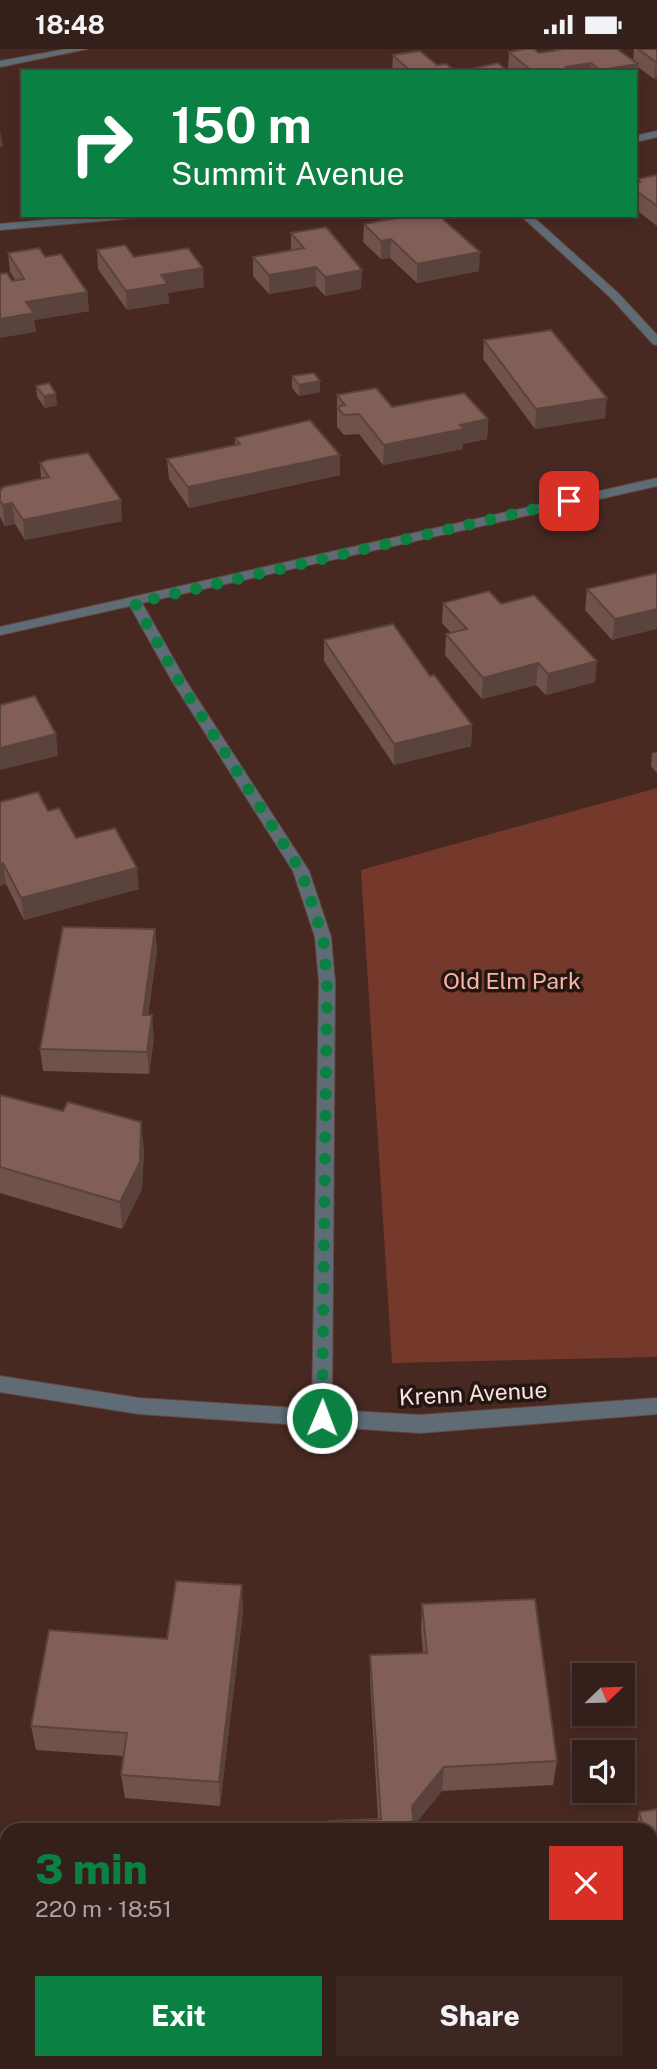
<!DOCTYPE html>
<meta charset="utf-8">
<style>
:root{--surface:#351f1a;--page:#3d2723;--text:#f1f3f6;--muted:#aaa2a2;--line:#4f3d39;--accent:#0b8043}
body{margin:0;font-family:"Public Sans",sans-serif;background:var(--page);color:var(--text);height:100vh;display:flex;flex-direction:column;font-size:26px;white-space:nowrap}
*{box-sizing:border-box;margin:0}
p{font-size:23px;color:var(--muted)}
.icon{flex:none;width:38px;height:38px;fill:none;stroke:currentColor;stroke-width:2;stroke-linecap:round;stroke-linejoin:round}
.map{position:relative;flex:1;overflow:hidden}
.panel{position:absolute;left:0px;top:1774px;width:658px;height:247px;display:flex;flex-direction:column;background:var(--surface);border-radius:21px 21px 0 0;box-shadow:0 4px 10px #0003,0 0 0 2px var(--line)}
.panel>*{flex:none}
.banner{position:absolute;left:21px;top:21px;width:616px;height:147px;border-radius:0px;box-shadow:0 4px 10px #0003,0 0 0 2px var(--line);background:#0b8043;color:#fff;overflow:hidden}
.needle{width:46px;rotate:67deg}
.controls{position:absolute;left:572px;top:1614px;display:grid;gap:14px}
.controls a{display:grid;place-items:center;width:63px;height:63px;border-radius:0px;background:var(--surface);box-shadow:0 4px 10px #0003,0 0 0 2px var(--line);font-size:35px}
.pin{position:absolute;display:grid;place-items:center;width:60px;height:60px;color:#fff;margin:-30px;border-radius:14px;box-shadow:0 4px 10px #0006}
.me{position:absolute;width:77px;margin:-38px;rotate:1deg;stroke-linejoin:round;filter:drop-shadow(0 0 5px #0008)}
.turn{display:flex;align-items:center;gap:24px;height:147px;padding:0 35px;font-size:32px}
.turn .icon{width:91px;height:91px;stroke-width:2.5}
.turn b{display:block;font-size:49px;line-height:60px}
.round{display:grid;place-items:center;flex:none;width:74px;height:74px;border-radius:0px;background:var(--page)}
.overview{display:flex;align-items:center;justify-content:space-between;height:119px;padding:0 35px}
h1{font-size:42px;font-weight:800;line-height:52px;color:var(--accent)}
.cta{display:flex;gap:14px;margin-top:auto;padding:14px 35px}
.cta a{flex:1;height:80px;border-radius:0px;background:var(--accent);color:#fff;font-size:28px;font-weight:800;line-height:80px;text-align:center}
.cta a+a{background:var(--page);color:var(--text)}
.status{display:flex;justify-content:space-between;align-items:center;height:49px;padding:0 35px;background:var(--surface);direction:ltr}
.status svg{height:19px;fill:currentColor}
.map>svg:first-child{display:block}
.green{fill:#75392c}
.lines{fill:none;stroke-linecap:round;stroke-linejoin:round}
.lane-casing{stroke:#634740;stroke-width:2}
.street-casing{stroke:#634740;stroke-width:2}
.lane{fill:#5f6c75;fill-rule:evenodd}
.street{fill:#5f6c75;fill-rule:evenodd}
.wall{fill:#6f524b}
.shaded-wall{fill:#5a423d}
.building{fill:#815f57;stroke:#5a423d;stroke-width:2}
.route{stroke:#0b8043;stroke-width:12;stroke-dasharray:0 21.6}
.labels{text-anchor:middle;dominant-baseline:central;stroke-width:7;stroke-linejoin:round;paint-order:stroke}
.park-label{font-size:23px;fill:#fab4a3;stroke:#241613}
.street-label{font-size:23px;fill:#f8e4df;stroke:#241613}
</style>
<div class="status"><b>18:48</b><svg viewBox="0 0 49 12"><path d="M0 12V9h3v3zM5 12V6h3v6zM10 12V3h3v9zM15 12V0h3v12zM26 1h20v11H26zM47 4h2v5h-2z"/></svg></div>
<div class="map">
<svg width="657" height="2020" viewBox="0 0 657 2020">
<rect width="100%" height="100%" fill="#472922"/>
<!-- green -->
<path class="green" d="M657 739V1308L392 1314 361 821Z"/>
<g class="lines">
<defs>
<path id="lane" d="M67 0H87L0 18V12Z"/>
<path id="street" d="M657 82V88L635 93V87Z
M97 166H140L135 169 0 181V175Z
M520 166H531L618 244 657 286V296L653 295 610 248Z
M657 429V437L142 554 186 632 309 822 331 888 335 933 332 1361 420 1366 657 1349V1365L420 1384 139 1365 0 1343V1327L139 1349 312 1360 319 933 315 888 293 822 172 632 130 557 0 586V578Z"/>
</defs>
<!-- lane casing -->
<use href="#lane" class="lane-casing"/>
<!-- street casing -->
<use href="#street" class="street-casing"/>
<!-- lane -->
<use href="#lane" class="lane"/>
<!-- street -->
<use href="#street" class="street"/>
</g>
<!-- wall -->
<path class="wall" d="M554 0H617L633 11 634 0H657V29L654 30 638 18 637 32 635 23H512L508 19 509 3 539 4 555 1Z
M393 6 437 16 456 23H509H392Z
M657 126V177L635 160V134L637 130Z
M364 175 479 222 417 234 390 209 381 210 363 193Z
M291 184 361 240 325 247 316 237 269 245 253 227V208L291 201Z
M97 201 134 208 204 238 168 244 169 254 127 261 98 220Z
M8 204 45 208 87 243 89 262 34 271 36 283 12 232 15 231 10 223Z
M484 291 605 369 535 380 483 310Z
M292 327 320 343 299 347 292 339Z
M36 337 57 356 45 359 37 348Z
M337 346 392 358 488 370 487 390 463 395V400L383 416 359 385 344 386 337 378Z
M235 389 340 426 189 459 169 430 167 410 235 396Z
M40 414 122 472 25 491 15 475 5 477 0 468V442L41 430Z
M657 524 612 591 585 561 587 540Z
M443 554 501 555 595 633 546 646 536 636 482 650 445 606 446 585 451 584 442 574Z
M324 591 430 627 472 676 471 697 394 716 324 612Z
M657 703V724L651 717 652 704Z
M0 753 48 762 76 789 139 840 24 871 6 835 0 837Z
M155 880 157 902 148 966 154 988 149 1025 43 1022 40 1000Z
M0 1046 144 1100 142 1140 122 1180 0 1144Z
M422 1555 557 1712 553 1736 442 1742 414 1776 378 1770 370 1631V1606L423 1604 421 1580Z
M243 1562 220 1757 125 1749 121 1726 123 1707 36 1701 31 1677 167 1590Z
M657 1760V1842L651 1822V1782H639L637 1774 639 1763Z"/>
<!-- shaded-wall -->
<path class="shaded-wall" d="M656 13 657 29 654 30Z
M591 14 590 23H565L566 18Z
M638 15 637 32H635V23H600V21Z
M0 80 3 98H0Z
M391 190 390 209 381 210V192Z
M480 203 479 222 417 234V215Z
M316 218V237L269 245V226Z
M203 219 204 238 168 244 169 254 127 261 126 242 161 226Z
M362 221 361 240 325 247V228Z
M87 243 89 262 34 271 36 283 0 289V270L26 253Z
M320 332V343L299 347V336Z
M56 345 57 356 45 359 44 347Z
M607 349 605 369 535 380 536 360Z
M488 370 487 390 463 395V400L383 416 384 396 460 376Z
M340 406V426L189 459 188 438Z
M121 451 122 472 25 491 23 471Z
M12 454 15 475 5 477 3 456Z
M657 560V580L612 591 615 570Z
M597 612 595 633 546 646 548 625Z
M538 614 536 636 482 650 483 629Z
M472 676 471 697 394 716V695Z
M56 685 58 707 0 721V699Z
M3 814 6 835 0 837V815Z
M137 819 139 840 24 871 21 849Z
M155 880 157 902 144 988 143 966Z
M152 966 154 988 149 1025 147 1003Z
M141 1073 144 1100 142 1140 122 1180 120 1153Z
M242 1536 243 1562 220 1757 219 1733Z
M444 1718 442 1742 411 1780 412 1757Z"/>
<!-- building -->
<path class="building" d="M525 0H534L539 4 564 0H617L638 15 600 21 591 14 566 18 571 22 582 20 583 23H533L509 3Z
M638 0H657V13H656Z
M420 2 437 16 446 15 456 23 498 14 509 23H425L422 20H408L393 6Z
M657 126V157L635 141V134L640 133 637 130Z
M413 166H438L480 203 417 215 391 190 381 192 364 175Z
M326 178 362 221 325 228 316 218 269 226 253 208 304 199 291 184Z
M125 196 134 208 188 199 203 219 161 226 168 235 126 242 97 201Z
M39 199 45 208 61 205 87 243 26 253 34 264 0 270V225L7 224 12 232 24 230 8 204Z
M551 281 607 349 536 360 484 291Z
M314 324 320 332 299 336 292 327Z
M49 334 56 345 44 347 36 337Z
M376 339 392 358 464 344 488 370 460 376 464 380 384 396 359 365 344 366 337 358 345 356 337 346Z
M310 371 340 406 188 438 167 410 240 395 235 389Z
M88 404 121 451 23 471 12 454 3 456 0 452V442L3 438 49 428 40 414 47 411Z
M657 524V560L615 570 587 540Z
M489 542 501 555 534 546 597 612 548 625 538 614 483 629 446 585 467 580 443 554Z
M393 575 430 627 434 626 472 676 394 695 324 591Z
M35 647 56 685 0 699V656Z
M38 743 48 762 59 759 76 789 115 779 137 819 21 849 3 814 0 815V753Z
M63 878 155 880 143 966H152L147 1003 40 1000Z
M0 1046 63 1062 68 1053 141 1073 140 1113 120 1153 0 1118Z
M176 1532 242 1536 219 1733 121 1726 127 1684 31 1677 49 1581 167 1590Z
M535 1550 557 1712 444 1718 412 1757 414 1782H326L328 1772 381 1770 370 1606 427 1604 422 1555Z
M657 1760V1822L651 1802V1782H645L639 1763Z"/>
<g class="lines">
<!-- route -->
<path class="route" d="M322 1369 327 933 323 888 301 822 179 632 135 554 569 452"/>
</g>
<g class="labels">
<!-- park labels -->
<g class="park-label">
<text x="512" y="931">Old Elm Park</text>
</g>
<!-- street labels -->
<g class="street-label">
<text transform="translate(473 1344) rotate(-3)">Krenn Avenue</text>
</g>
</g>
</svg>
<div class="controls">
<a><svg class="needle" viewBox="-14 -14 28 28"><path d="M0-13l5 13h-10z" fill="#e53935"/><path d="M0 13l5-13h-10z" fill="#aaa2a2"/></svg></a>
<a><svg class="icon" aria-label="sound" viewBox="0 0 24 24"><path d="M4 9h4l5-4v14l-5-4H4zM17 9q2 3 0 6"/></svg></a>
</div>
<div class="pin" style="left:569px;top:452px;background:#d93025"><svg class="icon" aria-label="arrive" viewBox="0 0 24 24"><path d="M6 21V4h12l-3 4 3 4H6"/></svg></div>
<svg class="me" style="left:322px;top:1369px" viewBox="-20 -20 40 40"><circle r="17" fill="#0b8043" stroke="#fff" stroke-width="3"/><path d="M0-11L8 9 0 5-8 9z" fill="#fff"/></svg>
<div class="banner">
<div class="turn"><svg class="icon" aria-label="right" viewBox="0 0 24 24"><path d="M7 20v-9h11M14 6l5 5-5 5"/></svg><div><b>150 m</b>Summit Avenue</div></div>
</div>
<section class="panel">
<div class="overview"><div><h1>3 min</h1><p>220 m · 18:51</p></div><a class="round" style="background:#d93025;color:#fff"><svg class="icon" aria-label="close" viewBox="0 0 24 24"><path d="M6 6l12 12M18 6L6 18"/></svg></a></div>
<div class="cta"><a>Exit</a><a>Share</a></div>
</section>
</div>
